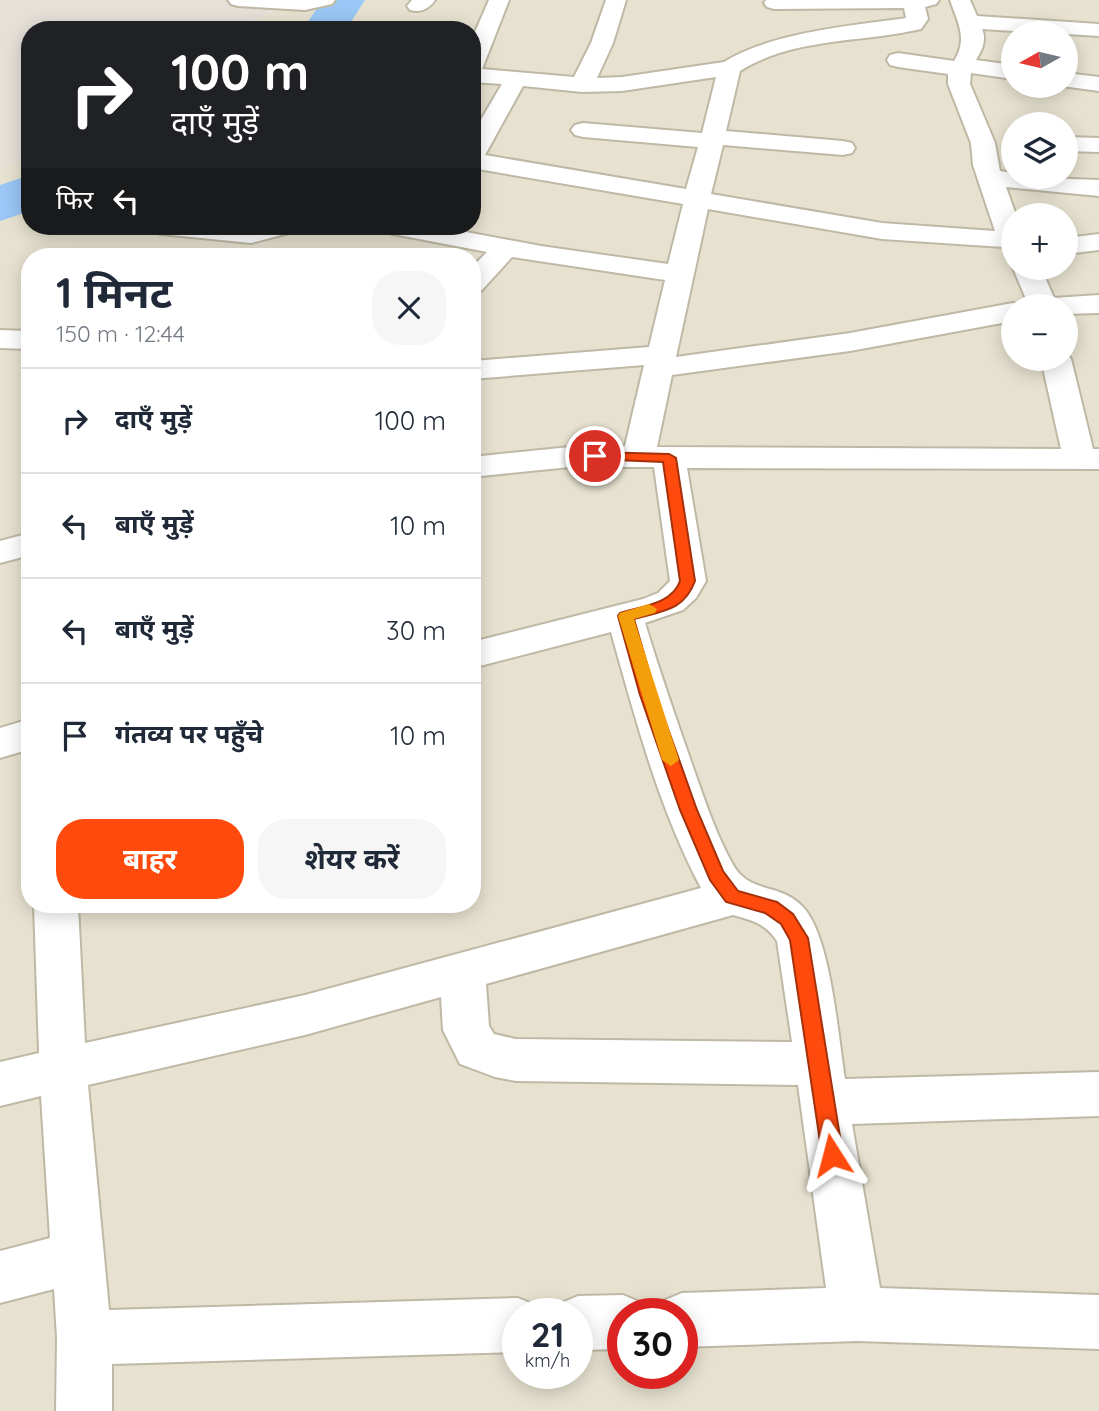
<!DOCTYPE html>
<html lang="hi">
<meta charset="utf-8">
<style>
:root{--surface:#fff;--page:#f6f6f7;--text:#1f2937;--muted:#747a83;--line:#e0e1e3;--accent:#ff4a0e}
body{margin:0;font-family:Quicksand,"Noto Sans Devanagari",sans-serif;background:var(--page);color:var(--text);height:100vh;display:flex;flex-direction:column;font-size:26px;white-space:nowrap}
*{box-sizing:border-box;margin:0}
p{font-size:23px;color:var(--muted)}
.icon{flex:none;width:38px;height:38px;fill:none;stroke:currentColor;stroke-width:2;stroke-linecap:round;stroke-linejoin:round}
.map{position:relative;flex:1;overflow:hidden}
.side{position:absolute;left:21px;top:248px;width:460px;height:665px;display:flex;flex-direction:column;background:var(--surface);border-radius:28px;box-shadow:0 4px 18px #0003}
.side>*{flex:none}
.banner{position:absolute;left:21px;top:21px;width:460px;height:214px;border-radius:28px;box-shadow:0 4px 18px #0003;background:#202124;color:#fff;overflow:hidden}
.needle{width:46px;rotate:262deg}
.tools{position:absolute;left:1001px;top:21px;display:grid;gap:14px}
.tools a{display:grid;place-items:center;width:77px;height:77px;border-radius:50%;background:var(--surface);box-shadow:0 4px 18px #0003;font-size:35px}
.speed{position:absolute;left:502px;top:1298px;display:flex;gap:14px;font-size:35px;font-weight:700;text-align:center}
.speed>*{display:grid;place-content:center;width:91px;height:91px;border-radius:50%;background:var(--surface);box-shadow:0 4px 18px #0003;line-height:1}
.speed small{font-size:18px;font-weight:400}
.speed .limit{border:10px solid #d22;background:#fff;color:#111}
.pin{position:absolute;display:grid;place-items:center;width:60px;height:60px;color:#fff;margin:-30px;border:4px solid #fff;border-radius:50%;box-shadow:0 2px 7px #0007}
.me{position:absolute;width:77px;margin:-38px;rotate:351deg;stroke-linejoin:round;filter:drop-shadow(0 0 5px #0008)}
.turn{display:flex;align-items:center;gap:24px;height:147px;padding:0 35px;font-size:32px}
.turn .icon{width:91px;height:91px;stroke-width:2.5}
.turn b{display:block;font-size:49px;line-height:60px}
.then{display:flex;align-items:center;height:66px;padding:0 35px;background:#0003;gap:14px;font-size:26px}
.round{display:grid;place-items:center;flex:none;width:74px;height:74px;border-radius:28px;background:var(--page)}
.head{display:flex;align-items:center;justify-content:space-between;height:119px;padding:0 35px}
h1{font-size:42px;font-weight:700;line-height:52px}
.primary-button{display:flex;gap:14px;margin-top:auto;padding:14px 35px}
.primary-button a{flex:1;height:80px;border-radius:28px;background:var(--accent);color:#fff;font-size:28px;font-weight:700;line-height:80px;text-align:center}
.primary-button a+a{background:var(--page);color:var(--text)}
ul{padding:0;list-style:none}
li{display:flex;align-items:center;gap:21px;height:105px;padding:0 35px;border-top:2px solid var(--line)}
li div{flex:1}
li b{display:block;font-size:26px}
li em{font-style:normal}
.map>svg:first-child{display:block}
.residential{fill:#e7e2d0;fill-rule:evenodd}
.industrial{fill:#e5e0d8}
.lines{fill:none;stroke-linecap:round;stroke-linejoin:round}
.river{fill:#9ac7f5;fill-rule:evenodd}
.minor-casing{stroke:#bfb8a5;stroke-width:4}
.minor{fill:#fff;fill-rule:evenodd}
.route{fill:#ff4a0e;stroke:#a63009;stroke-width:2}
.slow{fill:#f59e0b}
</style>
<div class="map">
<svg width="1099" height="1411" viewBox="0 0 1099 1411">
<rect width="100%" height="100%" fill="#f3f0e3"/>
<!-- residential -->
<path class="residential" d="M291 0H1099V1411H0V171L30 154V226H472V30H240ZM1013 33H1066V86H1013ZM1013 124H1066V177H1013ZM1013 215H1066V268H1013ZM30 257H472V905H30ZM1013 306H1066V359H1013ZM518 1314H578V1374H518ZM623 1314H682V1374H623Z"/>
<!-- industrial -->
<path class="industrial" d="M0 0H290L240 30H30V154L0 171Z"/>
<g class="lines">
<!-- river -->
<path class="river" d="M323 0H365L346 30H302Z
M30 175V211L0 221V185Z"/>
<defs>
<path id="minor" d="M228 0H335L332 4 305 10 238 6 231 4Z
M412 0H435C429 9 421 13 410 10L407 6Z
M489 0H509L482 69 574 77 591 43 606 0H626L613 43 597 78 622 77 724 62C773 32 850 26 906 18L904 8 774 9 767 7 764 3 766 0H939L936 4 925 7 928 19 921 29C861 43 794 37 740 71L726 131 843 141 852 143 855 148 852 153 843 155 723 145 711 194 882 223 995 231 973 165 971 143 948 84V74L898 67 890 65 887 60 890 55 898 53 954 61C968 39 958 23 950 0H970L977 16 1099 24V36L982 29C987 40 982 50 976 60L1013 65V79L971 73 970 84 995 143 1000 171 1013 173V177L1099 180V196L1006 187 1016 215H1013V251L1003 247 882 239 708 209 676 357 850 333 1013 303 1023 306H1013V321L850 351 672 375 657 447 1061 449 1041 359H1066V352L1071 359 1093 449H1099V469L687 468 706 581 696 598 683 610 645 623C660 673 677 721 694 770 705 801 716 834 732 863 749 895 779 882 802 906 831 935 838 1037 845 1079L1099 1072V1116L852 1124 880 1288 1099 1295V1349L857 1341 682 1347V1314H657L663 1301 682 1293 826 1288 798 1085 516 1081 495 1077 460 1064 443 1030 441 997 305 1035 88 1085 109 1310 518 1298 537 1306 541 1314H518V1352L112 1364V1411H56L57 1338 54 1289 0 1303V1251L50 1238 41 1096 0 1106V1062L39 1053 34 905H78L85 1043 305 995 701 888C659 809 635 718 611 632L472 668V642L643 599 658 593 670 581 654 467H570L472 477V457L570 447 625 446 644 365 472 379V361L649 347 665 280 512 257 482 290 472 292V267L487 252 393 234 384 232 380 226H434L541 246 668 264 683 204 472 168V135L502 84 472 82V39ZM716 77 702 133 583 123 575 125 571 130 575 135 583 137 698 147 686 189 485 155 523 86 582 92 622 91ZM733 915C752 920 766 924 777 941L792 1042 516 1039 494 1034 489 1026 486 984Z
M1066 73 1099 77V91L1062 86H1066Z
M1066 137 1099 138V152L1066 151Z
M148 226H297L293 232 251 243 161 234 152 232Z
M1099 234V250L1066 254V238Z
M1013 268H1041L1054 298 1099 295V313L1066 314V306H1029Z
M0 330 30 331V349L0 348Z
M30 533V555L0 563V541Z
M30 719V749L0 758V728Z
M623 1295 642 1303 647 1314H623V1349L578 1350V1314H555L559 1304 578 1296Z"/>
</defs>
<!-- minor casing -->
<use href="#minor" class="minor-casing"/>
<!-- minor -->
<use href="#minor" class="minor"/>
</g>
<!-- route -->
<path class="route" d="M595 452 669 454 676 458 695 581C684 611 662 611 634 619L656 695 697 810 723 871 738 891 777 902 793 914 808 938 843 1155 840 1162 832 1165 825 1162 822 1155 790 940 781 924 765 913 726 902 710 880 680 810 640 695 618 616 620 613C642 606 672 604 680 581L663 462 591 459 589 456Z"/>
<!-- slow -->
<path class="slow" d="M649 604 657 609 655 613 634 619 679 760 671 766 662 760 618 616 620 613Z"/>
</svg>
<div class="tools">
<a><svg class="needle" viewBox="-14 -14 28 28"><path d="M0-13l5 13h-10z" fill="#e53935"/><path d="M0 13l5-13h-10z" fill="#747a83"/></svg></a>
<a><svg class="icon" aria-label="layers" viewBox="0 0 24 24"><path d="M12 4l9 5-9 5-9-5zM3 14l9 5 9-5"/></svg></a>
<a>+</a>
<a>−</a>
</div>
<div class="speed"><div>21<small>km/h</small></div><div class="limit">30</div></div>
<div class="pin" style="left:595px;top:456px;background:#d93025"><svg class="icon" aria-label="arrive" viewBox="0 0 24 24"><path d="M6 21V4h12l-3 4 3 4H6"/></svg></div>
<svg class="me" style="left:832px;top:1155px" viewBox="-20 -20 40 40"><path d="M0-17L14 15 0 8-14 15z" fill="#ff4a0e" stroke="#fff" stroke-width="4"/></svg>
<div class="banner">
<div class="turn"><svg class="icon" aria-label="right" viewBox="0 0 24 24"><path d="M7 20v-9h11M14 6l5 5-5 5"/></svg><div><b>100 m</b>दाएँ मुड़ें</div></div>
<div class="then">फिर<svg class="icon" aria-label="left" viewBox="0 0 24 24"><path d="M17 20v-9H6M10 6l-5 5 5 5"/></svg></div>
</div>
<section class="side">
<div class="head"><div><h1>1 मिनट</h1><p>150 m · 12:44</p></div><a class="round"><svg class="icon" aria-label="close" viewBox="0 0 24 24"><path d="M6 6l12 12M18 6L6 18"/></svg></a></div>
<ul>
<li><svg class="icon" aria-label="right" viewBox="0 0 24 24"><path d="M7 20v-9h11M14 6l5 5-5 5"/></svg><div><b>दाएँ मुड़ें</b></div><em>100 m</em></li>
<li><svg class="icon" aria-label="left" viewBox="0 0 24 24"><path d="M17 20v-9H6M10 6l-5 5 5 5"/></svg><div><b>बाएँ मुड़ें</b></div><em>10 m</em></li>
<li><svg class="icon" aria-label="left" viewBox="0 0 24 24"><path d="M17 20v-9H6M10 6l-5 5 5 5"/></svg><div><b>बाएँ मुड़ें</b></div><em>30 m</em></li>
<li><svg class="icon" aria-label="arrive" viewBox="0 0 24 24"><path d="M6 21V4h12l-3 4 3 4H6"/></svg><div><b>गंतव्य पर पहुँचे</b></div><em>10 m</em></li>
</ul>
<div class="primary-button"><a>बाहर</a><a>शेयर करें</a></div>
</section>
</div>
